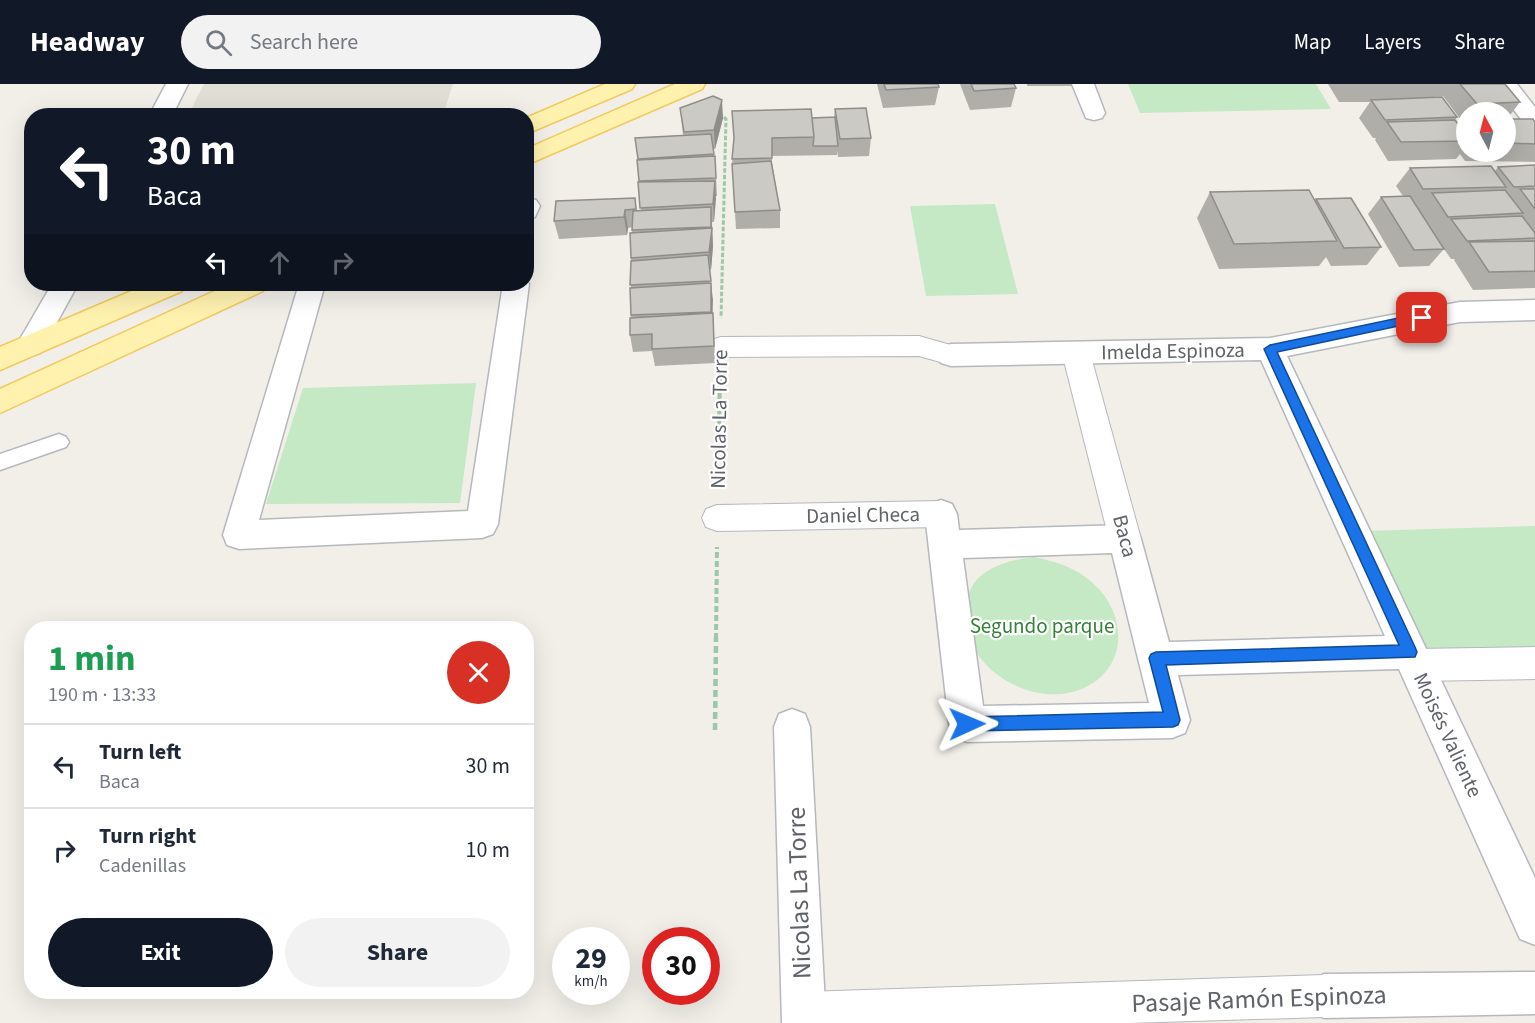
<!DOCTYPE html>
<meta charset="utf-8">
<style>
:root{--surface:#fff;--page:#f2f2f3;--text:#1f2937;--muted:#747a83;--line:#e0e1e3;--accent:#111827}
body{margin:0;font-family:"Source Sans 3",sans-serif;background:var(--page);color:var(--text);height:100vh;display:flex;flex-direction:column;font-size:22px;white-space:nowrap}
*{box-sizing:border-box;margin:0}
p{font-size:20px;color:var(--muted)}
.icon{flex:none;width:33px;height:33px;fill:none;stroke:currentColor;stroke-width:2;stroke-linecap:round;stroke-linejoin:round}
.map{position:relative;flex:1;overflow:hidden}
.side{position:absolute;left:24px;top:537px;width:510px;height:378px;display:flex;flex-direction:column;background:var(--surface);border-radius:24px;box-shadow:0 6px 24px #0002}
.side>*{flex:none}
.guide{position:absolute;left:24px;top:24px;width:510px;height:183px;border-radius:24px;box-shadow:0 6px 24px #0002;background:#111827;color:#fff;overflow:hidden}
.needle{width:39px;rotate:353deg}
.controls{position:absolute;left:1456px;top:18px;display:grid;gap:12px}
.controls a{display:grid;place-items:center;width:60px;height:60px;border-radius:50%;background:var(--surface);box-shadow:0 6px 24px #0002;font-size:30px}
.speed{position:absolute;left:552px;top:843px;display:flex;gap:12px;font-size:30px;font-weight:700;text-align:center}
.speed>*{display:grid;place-content:center;width:78px;height:78px;border-radius:50%;background:var(--surface);box-shadow:0 6px 24px #0002;line-height:1}
.speed small{font-size:15px;font-weight:400}
.speed .limit{border:9px solid #d22;background:#fff;color:#111}
.pin{position:absolute;display:grid;place-items:center;width:51px;height:51px;color:#fff;margin:-26px;border-radius:12px;box-shadow:0 3px 9px #0006}
.me{position:absolute;width:66px;margin:-33px;rotate:89deg;stroke-linejoin:round;filter:drop-shadow(0 0 4px #0008)}
.turn{display:flex;align-items:center;gap:21px;height:126px;padding:0 24px;font-size:27px}
.turn .icon{width:78px;height:78px;stroke-width:2.5}
.turn b{display:block;font-size:42px;line-height:51px}
.lanes{display:flex;align-items:center;height:57px;padding:0 24px;background:#0003;justify-content:center;gap:30px;direction:ltr}
.lanes .off{opacity:.35}
.round{display:grid;place-items:center;flex:none;width:63px;height:63px;border-radius:32px;background:var(--page)}
.head{display:flex;align-items:center;justify-content:space-between;height:102px;padding:0 24px}
h1{font-size:36px;font-weight:700;line-height:45px;color:#1e9e55}
.button{display:flex;gap:12px;margin-top:auto;padding:12px 24px}
.button a{flex:1;height:69px;border-radius:36px;background:var(--accent);color:#fff;font-size:24px;font-weight:700;line-height:69px;text-align:center}
.button a+a{background:var(--page);color:var(--text)}
ul{padding:0;list-style:none}
li{display:flex;align-items:center;gap:18px;height:84px;padding:0 24px;border-top:2px solid var(--line)}
li div{flex:1}
li b{display:block;font-size:22px}
li em{font-style:normal}
header{display:flex;align-items:center;gap:36px;box-sizing:border-box;height:84px;padding:0 30px;background:var(--accent);color:#fff}
header strong{font-size:28px}
nav{display:flex;gap:33px;margin-inline-start:auto;font-size:21px}
.search{width:420px;height:54px;background:var(--page);display:flex;align-items:center;gap:15px;box-sizing:border-box;padding:0 21px;border-radius:33px;color:var(--muted);font-size:22px}
.map>svg:first-child{display:block}
.education{fill:#e1ded6}
.green{fill:#c5e8c5}
.lines{fill:none;stroke-linecap:round;stroke-linejoin:round}
.service-casing{stroke:#b5b8bc;stroke-width:3}
.pedestrian-casing{stroke:#b5b8bc;stroke-width:2}
.minor-casing{stroke:#b5b8bc;stroke-width:3}
.primary-casing{stroke:#f2c960;stroke-width:3}
.path-far2{stroke:#9cc7a9;stroke-width:3;stroke-dasharray:4.5 2;stroke-linecap:butt}
.path-far1{stroke:#9cc7a9;stroke-width:4;stroke-dasharray:6 3;stroke-linecap:butt}
.path{stroke:#9cc7a9;stroke-width:4.5;stroke-dasharray:7 4;stroke-linecap:butt}
.service{fill:#fff;fill-rule:evenodd}
.pedestrian{fill:#fff;fill-rule:evenodd}
.minor{fill:#fff;fill-rule:evenodd}
.primary{fill:#fff2af;fill-rule:evenodd}
.wall{fill:#afaea9;fill-rule:evenodd}
.shaded-wall{fill:#8f8d8a}
.building{fill:#cccac5;stroke:#8f8d8a;stroke-width:1.5}
.route{fill:#1a73e8;stroke:#114b97;stroke-width:1.5}
.labels{text-anchor:middle;dominant-baseline:central;stroke-width:4.5;stroke-linejoin:round;paint-order:stroke}
.street-label{font-size:21px;fill:#5f6368;stroke:#fff}
.park-label{font-size:21px;fill:#348238;stroke:#fff}
.near-street-label{font-size:26px;fill:#5f6368;stroke:#fff}
</style>
<header>
<strong>Headway</strong>
<div class="search"><svg class="icon" aria-label="search" viewBox="0 0 24 24"><circle cx="10" cy="10" r="6"/><path d="M15 15l6 6"/></svg>Search here</div>
<nav><a>Map</a><a>Layers</a><a>Share</a></nav>
</header>
<div class="map">
<svg width="1535" height="939" viewBox="0 0 1535 939">
<rect width="100%" height="100%" fill="#f1efe8"/>
<!-- education -->
<path class="education" d="M204 0H453L443 31H188Z"/>
<!-- green -->
<path class="green" d="M1128 0H1316L1331 25 1140 29Z
M995 120 1018 210 926 212 910 122Z
M476 299 460 419 266 420 303 304Z
M1535 442V570L1422 574 1364 447Z
M1034 473C1053 477 1069 481 1085 493 1126 521 1133 581 1084 604 1044 623 984 597 970 554 968 549 969 542 968 536 968 530 966 523 967 518 971 485 1008 476 1034 473Z"/>
<g class="lines">
<defs>
<path id="service" d="M59 350 66 353 69 358 66 363 0 386V370Z"/>
<path id="pedestrian" d="M919 252 961 264 965 271 961 278 951 281 919 272 721 273 711 270 707 263 711 256 721 253Z
M1076 259 1086 262 1090 269 1141 455 1136 464 1125 468 1114 464 1109 455 1062 269 1066 262Z
M941 417 952 421 956 430 952 439 941 443 717 447 706 443 702 434 706 425 717 421Z
M1535 563V595L1416 597 1404 592 1399 581 1404 570 1416 565Z
M1324 891 1339 897 1345 912 1339 927 1324 933 1129 939H787L783 929 789 914 804 908Z"/>
<path id="minor" d="M166 0H188L172 32H149Z
M1072 0H1094L1105 29 1102 34 1094 36 1086 34Z
M1494 0H1517L1535 23V45L1527 43Z
M526 114 536 116 540 122 535 133 526 135Z
M526 195 529 200 498 440 493 450 482 454 239 465 227 461 223 451 299 200H325L259 436 468 427 503 200H526Z
M52 200H78L40 269 30 272 20 269 16 262Z
M1535 216V236L1460 238 1287 272 1535 794V861L1520 855 1399 585 1178 591 1190 636 1185 649 1172 654 967 658 954 653 949 640 925 430 930 420 941 416 952 420 957 430 959 446 1125 441 1137 445 1141 455 1169 558 1385 552 1261 276 951 282 941 279 937 271 941 263 951 260 1270 254 1460 218ZM1112 469 1149 619 983 622 963 474Z
M792 625 805 630 810 643 826 939H782L774 643 779 630Z
M1535 888V930L1324 934 1309 927 1302 912 1309 897 1324 890Z"/>
<path id="primary" d="M605 0H635L632 5 526 50V34Z
M675 0H705L702 5 526 81V65Z
M148 200H185L182 207 0 286V263Z
M230 200H266L263 207 0 329V305Z"/>
</defs>
<!-- service casing -->
<use href="#service" class="service-casing"/>
<!-- pedestrian casing -->
<use href="#pedestrian" class="pedestrian-casing"/>
<!-- minor casing -->
<use href="#minor" class="minor-casing"/>
<!-- primary casing -->
<use href="#primary" class="primary-casing"/>
<!-- path-far2 -->
<path class="path-far2" d="M719 29 726 35 721 234"/>
<!-- path-far1 -->
<path class="path-far1" d="M718 405 720 289
M716 555 717 463"/>
<!-- path -->
<path class="path" d="M715 646 716 553"/>
<!-- service -->
<use href="#service" class="service"/>
<!-- pedestrian -->
<use href="#pedestrian" class="pedestrian"/>
<!-- minor -->
<use href="#minor" class="minor"/>
<!-- primary -->
<use href="#primary" class="primary"/>
</g>
<!-- wall -->
<path class="wall" d="M877 0H938L939 3 935 21 883 24Z
M960 0H1014L1016 4 1011 23 970 26Z
M1027 0H1072V2H1027Z
M1328 0H1505L1520 18 1507 35 1535 38V78L1465 77 1460 70 1456 75 1388 77 1375 56 1376 54H1373L1359 34 1370 18H1339ZM1443 12 1461 36 1458 40 1455 36 1457 33 1432 13ZM1467 28H1506V68H1467Z
M680 24 723 34 715 65H713L714 72H715L717 112H715L714 138H712L713 162 711 186H709L714 246 715 279 655 282 652 267 633 268 630 251 631 234V174L632 143 628 144 627 151 559 155 554 137 635 114 637 127H641L638 98H639L638 76 635 54 683 51Z
M835 25 871 54 869 72 838 73 837 66V71L772 72V78L780 126V144L736 145 732 80 734 57 732 27 812 34 834 33Z
M1535 81V204L1473 206 1454 176 1455 175H1451L1444 165 1429 182 1399 183 1368 130 1381 113 1403 112 1396 102 1410 84 1495 87 1498 83Z
M1210 108 1315 116 1316 115 1381 163 1367 181 1331 182 1326 173 1319 182 1219 185 1197 134Z"/>
<!-- shaded-wall -->
<path class="shaded-wall" d="M722 16 723 34 715 65 714 46Z
M715 97 716 115 714 138 713 120Z
M711 123 713 162 711 186 709 168 712 147Z
M625 126 628 144 627 151 624 133Z
M711 199 713 216 712 245 711 228Z"/>
<!-- building -->
<path class="building" d="M884 0H938L939 3 886 6Z
M971 0H1014L1016 4 974 7Z
M1460 0H1505L1520 18 1477 20Z
M713 12 722 16 714 46 684 48 680 24Z
M1442 13 1457 33 1385 36 1371 16Z
M866 24 871 54 840 55 835 25Z
M811 25 814 53 772 54V74L732 75 734 54 732 27Z
M835 33 838 62H813L814 53 812 34Z
M1463 34H1467V40Z
M1506 35H1533L1535 38V60L1506 59Z
M1455 36 1467 52V57L1401 58 1387 38Z
M711 50 714 70 638 75 635 54Z
M715 72 716 94 639 97 637 76Z
M771 77 780 126 735 128 732 80Z
M1535 81V102L1514 103 1498 83Z
M1491 82 1506 103 1423 105 1410 84Z
M715 97 713 120 640 124 638 98Z
M1520 105H1535V125Z
M1309 106 1337 157 1234 160 1210 108Z
M1505 106 1523 129 1448 133 1432 109Z
M1410 112 1444 165 1414 166 1381 113Z
M635 114 636 125 625 126 624 133 554 137 556 117Z
M1351 114 1381 163 1344 164 1316 115Z
M711 123V143L632 146 633 127Z
M1522 132 1535 149V154L1467 157 1451 135Z
M712 144 709 168 631 174 630 149Z
M1535 157V187L1489 188 1469 158Z
M708 171 711 197 630 201 631 177Z
M711 199V228L631 231 630 204Z
M713 229 714 262 652 265V250L630 251V234Z"/>
<!-- route -->
<path class="route" d="M1422 229 1428 234 1426 236 1277 268 1415 563 1417 568 1415 573 1166 581 1180 636 1178 641 1173 643 967 647 962 645 959 640 962 635 967 633 1163 628 1149 574 1151 570 1156 568 1399 561 1264 265 1270 261Z"/>
<g class="labels">
<!-- street labels -->
<g class="street-label">
<text transform="translate(1173 267) rotate(-1)">Imelda Espinoza</text>
<text transform="translate(719 335) rotate(-89)">Nicolas La Torre</text>
<text transform="translate(863 431) rotate(-1)">Daniel Checa</text>
<text transform="translate(1125 452) rotate(75)">Baca</text>
<text transform="translate(1448 651) rotate(65)">Moisés Valiente</text>
</g>
<!-- park labels -->
<g class="park-label">
<text x="1042" y="542">Segundo parque</text>
</g>
<!-- near-street labels -->
<g class="near-street-label">
<text transform="translate(799 809) rotate(-92)">Nicolas La Torre</text>
<text transform="translate(1259 915) rotate(-2)">Pasaje Ramón Espinoza</text>
</g>
</g>
</svg>
<div class="controls">
<a><svg class="needle" viewBox="-14 -14 28 28"><path d="M0-13l5 13h-10z" fill="#e53935"/><path d="M0 13l5-13h-10z" fill="#747a83"/></svg></a>
</div>
<div class="speed"><div>29<small>km/h</small></div><div class="limit">30</div></div>
<div class="pin" style="left:1422px;top:234px;background:#d93025"><svg class="icon" aria-label="arrive" viewBox="0 0 24 24"><path d="M6 21V4h12l-3 4 3 4H6"/></svg></div>
<svg class="me" style="left:967px;top:640px" viewBox="-20 -20 40 40"><path d="M0-17L14 15 0 8-14 15z" fill="#1a73e8" stroke="#fff" stroke-width="4"/></svg>
<div class="guide">
<div class="turn"><svg class="icon" aria-label="left" viewBox="0 0 24 24"><path d="M17 20v-9H6M10 6l-5 5 5 5"/></svg><div><b>30 m</b>Baca</div></div>
<div class="lanes"><svg class="icon" aria-label="left" viewBox="0 0 24 24"><path d="M17 20v-9H6M10 6l-5 5 5 5"/></svg><svg class="icon off" aria-label="ahead" viewBox="0 0 24 24"><path d="M12 20V5M6 11l6-6 6 6"/></svg><svg class="icon off" aria-label="right" viewBox="0 0 24 24"><path d="M7 20v-9h11M14 6l5 5-5 5"/></svg></div>
</div>
<section class="side">
<div class="head"><div><h1>1 min</h1><p>190 m · 13:33</p></div><a class="round" style="background:#d93025;color:#fff"><svg class="icon" aria-label="close" viewBox="0 0 24 24"><path d="M6 6l12 12M18 6L6 18"/></svg></a></div>
<ul>
<li><svg class="icon" aria-label="left" viewBox="0 0 24 24"><path d="M17 20v-9H6M10 6l-5 5 5 5"/></svg><div><b>Turn left</b><p>Baca</p></div><em>30 m</em></li>
<li><svg class="icon" aria-label="right" viewBox="0 0 24 24"><path d="M7 20v-9h11M14 6l5 5-5 5"/></svg><div><b>Turn right</b><p>Cadenillas</p></div><em>10 m</em></li>
</ul>
<div class="button"><a>Exit</a><a>Share</a></div>
</section>
</div>
